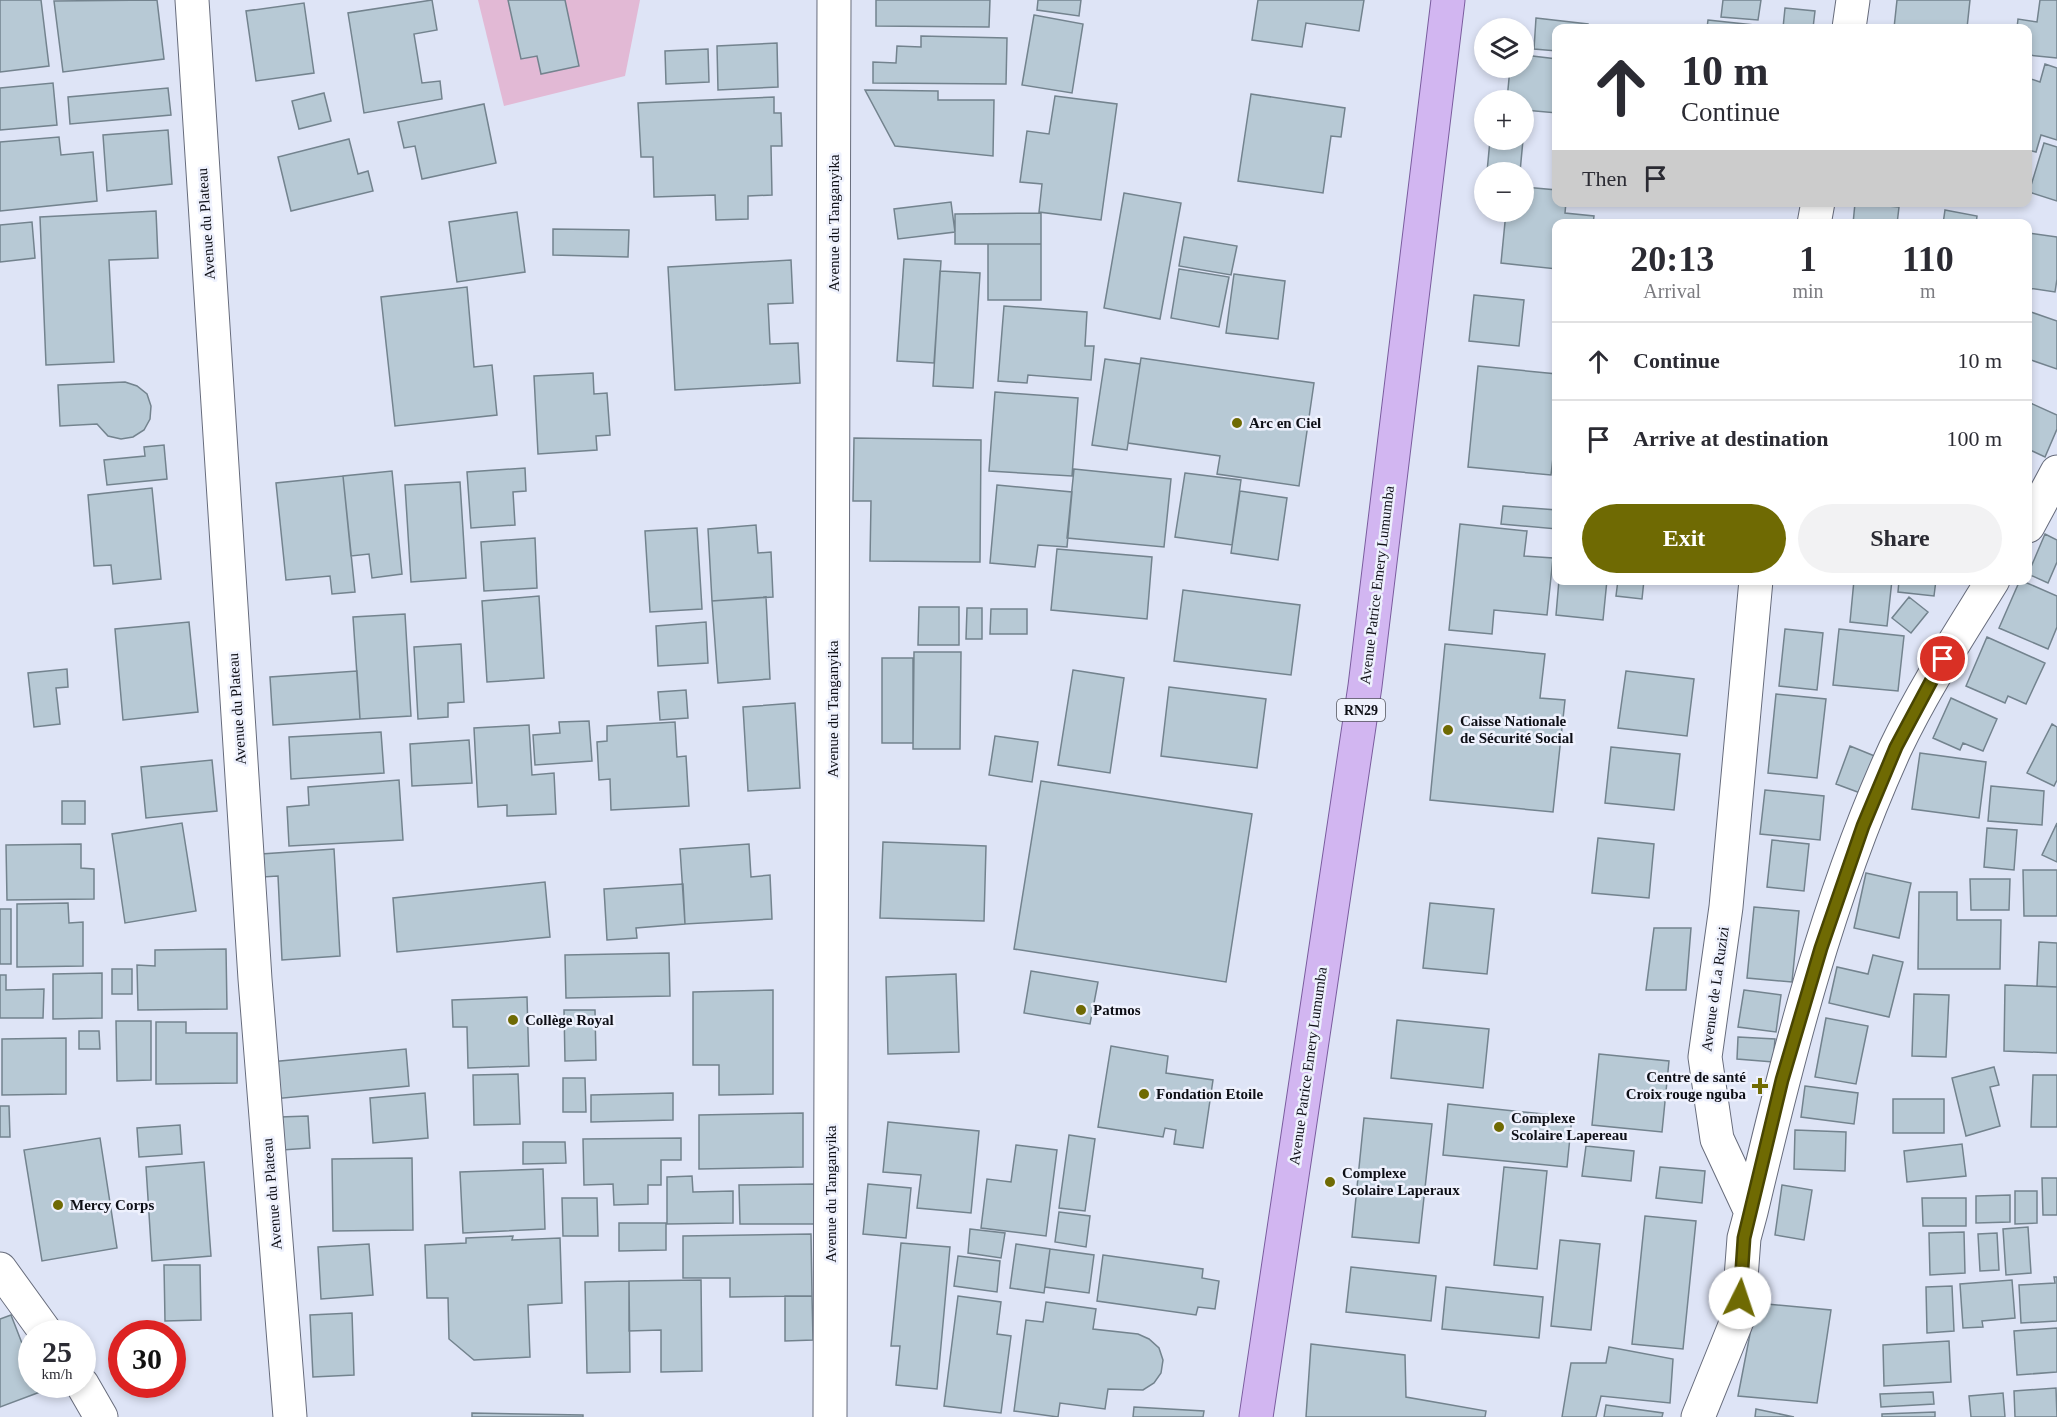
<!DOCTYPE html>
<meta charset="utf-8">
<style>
:root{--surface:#fff;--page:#f2f2f3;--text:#2b2b33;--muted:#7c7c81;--line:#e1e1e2;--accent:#6f6a03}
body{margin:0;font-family:"Times New Roman",serif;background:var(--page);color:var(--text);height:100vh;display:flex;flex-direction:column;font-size:22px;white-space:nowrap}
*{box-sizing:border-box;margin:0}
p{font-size:20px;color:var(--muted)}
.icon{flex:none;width:33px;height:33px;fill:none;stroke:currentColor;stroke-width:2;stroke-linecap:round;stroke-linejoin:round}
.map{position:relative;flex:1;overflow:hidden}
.sheet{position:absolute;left:1552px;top:219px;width:480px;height:366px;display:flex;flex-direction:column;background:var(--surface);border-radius:12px;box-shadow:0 3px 9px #0003}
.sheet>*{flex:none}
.banner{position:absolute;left:1552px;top:24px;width:480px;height:183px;border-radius:12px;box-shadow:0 3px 9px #0003;background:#fff;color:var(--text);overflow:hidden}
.controls{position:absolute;left:1474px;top:18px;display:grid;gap:12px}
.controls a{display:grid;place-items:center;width:60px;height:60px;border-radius:50%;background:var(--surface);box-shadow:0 3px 9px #0003;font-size:30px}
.speed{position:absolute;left:18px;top:1320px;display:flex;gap:12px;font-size:30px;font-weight:700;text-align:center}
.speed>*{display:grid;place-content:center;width:78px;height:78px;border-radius:50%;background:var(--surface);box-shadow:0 3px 9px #0003;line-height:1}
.speed small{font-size:15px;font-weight:400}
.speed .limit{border:9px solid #d22;background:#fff;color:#111}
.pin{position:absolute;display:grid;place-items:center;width:51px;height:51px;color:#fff;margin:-26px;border:3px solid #fff;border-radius:50%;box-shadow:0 2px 6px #0007}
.me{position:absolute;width:66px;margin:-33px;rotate:4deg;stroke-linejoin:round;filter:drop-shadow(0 0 4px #0008)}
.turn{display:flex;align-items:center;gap:21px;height:126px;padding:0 30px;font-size:27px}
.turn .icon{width:78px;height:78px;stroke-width:2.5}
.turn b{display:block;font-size:42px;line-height:51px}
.then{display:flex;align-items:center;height:57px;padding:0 30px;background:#0003;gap:12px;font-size:22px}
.eta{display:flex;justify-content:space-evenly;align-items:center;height:102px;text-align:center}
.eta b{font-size:36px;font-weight:700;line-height:42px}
.button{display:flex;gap:12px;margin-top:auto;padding:12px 30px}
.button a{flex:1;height:69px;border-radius:36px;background:var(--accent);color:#fff;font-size:24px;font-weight:700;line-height:69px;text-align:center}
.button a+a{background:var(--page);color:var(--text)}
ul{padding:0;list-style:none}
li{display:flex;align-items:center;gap:18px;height:78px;padding:0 30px;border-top:2px solid var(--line)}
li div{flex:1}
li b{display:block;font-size:22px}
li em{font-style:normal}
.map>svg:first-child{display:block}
.green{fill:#e2b9d5}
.building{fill:#b7c9d5;stroke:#73838e;stroke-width:1.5}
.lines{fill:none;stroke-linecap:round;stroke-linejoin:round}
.street-casing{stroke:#676c7c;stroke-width:35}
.primary-casing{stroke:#7a5c9e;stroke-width:35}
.street{stroke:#fff;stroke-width:33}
.primary{stroke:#d2b6f1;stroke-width:33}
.route-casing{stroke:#484502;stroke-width:15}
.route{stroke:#6f6a03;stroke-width:10}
.poi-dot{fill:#6f6a03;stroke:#eef1fd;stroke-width:2}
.labels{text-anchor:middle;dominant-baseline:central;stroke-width:5;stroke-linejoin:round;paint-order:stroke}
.shield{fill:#eef1fd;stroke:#51535b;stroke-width:1.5}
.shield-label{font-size:14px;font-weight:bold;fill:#0e0f16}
.street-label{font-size:15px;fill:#0e0f16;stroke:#eef1fd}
.poi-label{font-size:15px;font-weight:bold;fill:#0e0f16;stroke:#eef1fd;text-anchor:start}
</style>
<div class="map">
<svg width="2057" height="1417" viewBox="0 0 2057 1417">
<rect width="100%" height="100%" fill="#dee4f6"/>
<!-- green -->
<path class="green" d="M478 0H640L625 76 504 106Z"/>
<!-- building -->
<path class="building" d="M0 0H41L49 66 0 72Z
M157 0 164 59 63 72 54 1Z
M432 0 437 30 414 34 422 83 440 81 442 99 364 113 348 13Z
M508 0H565L579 66 541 74 537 56 521 59Z
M876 0H990L989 27 876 26Z
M1038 0H1081L1079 16 1037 10Z
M1258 0H1364L1359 31 1306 23 1302 47 1252 40Z
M1723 0H1761L1758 20 1721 17Z
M1897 0H1970L1967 28H1894Z
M2040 0H2057V58L2028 55V28H2017L2018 19 2037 22Z
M304 3 314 73 256 81 246 11Z
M1785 8 1815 11 1813 28H1783Z
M1034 15 1083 24 1072 93 1022 85Z
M1536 18 1588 24V28H1557V51L1534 49Z
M1708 20 1754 25V28H1707Z
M921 36 1007 38 1006 84 873 83V62L896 63 897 46 921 47Z
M777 43 778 87 718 90 717 46Z
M708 49 709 82 666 84 665 51Z
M1524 55 1557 59V113L1524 110V100H1507L1510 68H1524Z
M2045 64 2057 68V140L2041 135 2036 152 2028 150V78L2040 82Z
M53 83 57 125 0 130V88Z
M168 88 171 115 70 124 68 97Z
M865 90 938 91V100H994L993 156 895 146Z
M324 93 331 121 299 129 292 101Z
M1251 94 1345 108 1341 137 1331 136 1323 193 1238 181Z
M1055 96 1117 104 1101 220 1039 212 1042 184 1020 182 1027 131 1049 134Z
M774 97V113H781L782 146H771L772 195 748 196V219L716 220 715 195 654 197 653 157H641L638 103Z
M484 104 496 163 422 179 415 146 404 148 398 122Z
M168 130 172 184 107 191 103 135Z
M59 137 61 155 93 152 97 201 0 211V142Z
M349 139 358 174 368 171 373 191 291 211 278 157Z
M1490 140H1523L1520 172H1487Z
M2044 143 2057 147V201L2029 192Z
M1524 187 1557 190V202H1566L1565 213 1594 216 1593 224H1557V269L1501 263 1506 212H1524Z
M1124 193 1181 203 1160 319 1104 308Z
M951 202 955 232 898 239 894 209Z
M1855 203 1899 207 1897 224H1853Z
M1945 210 1977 216 1976 224H1943Z
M156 211 158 258 109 260 114 362 46 365 40 217Z
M517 212 525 272 457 282 449 222Z
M1041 213V244H955V214Z
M32 222 35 258 0 262V225Z
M553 229 629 230 628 257 553 255Z
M2028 233 2057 237V279L2055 292 2028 288Z
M1184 237 1237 246 1231 275 1179 266Z
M988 244H1041V300H988Z
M904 259 941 261 934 363 897 361Z
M791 260 793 303 768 304 770 344 798 343 800 383 675 390 668 267Z
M1179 269 1229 277 1219 327 1171 318Z
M940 271 980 273 973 388 933 386Z
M1234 274 1285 281 1278 339 1226 333Z
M467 287 474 367 492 365 497 415 395 426 381 297Z
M1474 295 1524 300 1519 346 1469 341Z
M1004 306 1087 312 1085 346H1094L1091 380 1028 375 1027 383 998 381Z
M2028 311 2057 321V369L2028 359Z
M1141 358 1314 383 1299 486 1217 474 1220 456 1128 443Z
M1105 359 1140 364 1127 450 1092 445Z
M1478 366 1557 374V422L1551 475 1468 467Z
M593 373 594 394 607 393 610 435 596 436 597 450 538 454 534 376Z
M125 382 137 386 147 394 151 406 150 419 144 430 133 437 121 439 108 436 97 424 60 426 58 385Z
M995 392 1078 398 1072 476 989 471Z
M2028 402 2057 415V429L2045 457 2028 449Z
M854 438 981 440 980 562 870 561 871 501H853Z
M164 445 167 479 107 485 104 460 145 456 144 447Z
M525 468 526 491 513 492 515 525 471 528 467 472Z
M1074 469 1171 479 1164 547 1067 538Z
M392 471 402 574 372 578 369 554 351 556 343 476Z
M1185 473 1241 480 1232 545 1175 537Z
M343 476 355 592 332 594 330 576 286 580 276 483Z
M460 482 466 578 411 582 405 485Z
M997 485 1072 492 1067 547 1038 545 1035 567 990 563Z
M152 488 161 579 113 584 111 565 94 566 88 495Z
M1240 491 1287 498 1278 560 1231 553Z
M1503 506 1557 510V529L1501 524Z
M1460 524 1527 531 1524 556 1553 558 1547 615 1494 610 1492 634 1449 630Z
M756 525 758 553 771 552 773 597 712 601 708 529Z
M697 528 702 609 650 612 645 531Z
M2045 534 2057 540V562L2048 583 2028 574Z
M535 538 537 588 484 591 481 542Z
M1057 549 1152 557 1147 619 1051 610Z
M1559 580H1607L1603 620 1556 615Z
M1618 580H1644L1642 599 1616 596Z
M1854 580H1892L1887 626 1850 622Z
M1899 580H1936L1934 596 1898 592Z
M2020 580 2057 596V627L2048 649 1999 628Z
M1183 590 1300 605 1291 675 1174 661Z
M539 596 544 678 487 682 482 601Z
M766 597 770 679 718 683 712 601Z
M1909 597 1928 612 1911 633 1892 618Z
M919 607H959V645H918Z
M967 608H982V639H966Z
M991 609H1027V634H990Z
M405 614 411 716 360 719 353 617Z
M189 622 198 712 123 720 115 629Z
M706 622 708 663 658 666 656 626Z
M1785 629 1823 633 1817 690 1779 686Z
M1839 629 1904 636 1898 691 1833 685Z
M1987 637 2045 663 2026 704 2008 696 2005 703 1966 686Z
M461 644 464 702 448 703V717L418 719 414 647Z
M1445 644 1545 654 1540 698 1565 700 1553 812 1430 800Z
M914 652H961L960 749H913Z
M882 658H913V743H882Z
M67 669 68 687 56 688 60 724 34 727 28 673Z
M1073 670 1124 678 1110 773 1058 765Z
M357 671 360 719 273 725 270 677Z
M1626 671 1694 679 1687 736 1618 728Z
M1169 687 1266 699 1257 768 1161 756Z
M686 690 688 718 660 720 658 692Z
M1776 694 1826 699 1817 778 1768 773Z
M1951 698 1997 719 1983 751 1963 743 1960 750 1933 738Z
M795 703 800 788 748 791 743 707Z
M589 721 592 761 535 765 533 735 560 733 559 722Z
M675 722 677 757 686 756 689 806 611 810 610 779 599 780 597 742 607 741V726Z
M2052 724 2057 727V780L2054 786 2027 773Z
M529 725 532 775 554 773 556 814 507 816V805L478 807 474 728Z
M381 732 384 773 291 779 289 737Z
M995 736 1038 742 1032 782 989 775Z
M469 740 472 783 412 786 410 744Z
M1850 746 1877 757 1863 794 1836 784Z
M1611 747 1680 754 1674 810 1605 803Z
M1920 753 1986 762 1979 818 1912 809Z
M212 760 217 811 146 818 141 767Z
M399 780 403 840 289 846 287 807 309 805 308 787Z
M1041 781 1252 814 1226 982 1014 949Z
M1991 786 2044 791 2042 825 1988 821Z
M1765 790 1824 796 1820 840 1760 834Z
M62 801H85V824H62Z
M182 823 196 911 125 923 112 834Z
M2057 823V862L2042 855Z
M1987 828 2017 830 2014 870 1984 867Z
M1598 838 1654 844 1649 898 1592 893Z
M1772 840 1809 844 1804 891 1767 887Z
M883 842 986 846 984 921 880 918Z
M81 844V868L94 869V899L7 900 6 845Z
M749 844 751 877 770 875 772 919 685 924 680 849Z
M334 849 340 956 282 960 278 876 262 877 261 854Z
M2023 870H2057V916H2024Z
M1866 873 1911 883 1899 938 1854 928Z
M1970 879H2010L2009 910H1971Z
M545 882 550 937 397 952 393 898Z
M683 884 685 924 636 928 637 938 607 940 604 889Z
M1919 892H1957V920H2001L2000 969H1918Z
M68 903 69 923 83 922V966L17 967V904Z
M1430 903 1494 909 1487 974 1423 968Z
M1754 907 1799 911 1792 982 1747 978Z
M0 909H11V964H0Z
M1654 928H1691L1686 990H1646Z
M2039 942 2057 943V987L2037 986Z
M226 949 227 1009 138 1010 137 965 155 966V950Z
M669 953 670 996 566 998 565 955Z
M1873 955 1903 962 1889 1017 1829 1003 1837 967 1868 974Z
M112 969H132V994H112Z
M1031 971 1098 982 1090 1024 1024 1013Z
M102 973V1018L53 1019V974Z
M956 974 959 1052 888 1054 886 977Z
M0 975H6V990L44 989 43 1018H0Z
M2005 985 2057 987V1053L2004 1051Z
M773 990V1094L719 1095V1065H693V992Z
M1744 990 1781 995 1776 1032 1738 1027Z
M1914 994 1949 995 1946 1057 1912 1056Z
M527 997 529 1066 468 1068 467 1027H453L452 1000Z
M564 1010H595L596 1060 565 1061Z
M1826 1018 1868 1026 1856 1084 1815 1077Z
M1397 1020 1489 1029 1483 1088 1391 1078Z
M116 1021H151V1080L117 1081Z
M156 1022H186V1033H237V1083L156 1084Z
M79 1031H99L100 1049H79Z
M1738 1037 1775 1039 1773 1062 1737 1059Z
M66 1038V1094L2 1095V1039Z
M1111 1046 1168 1056 1166 1073 1213 1080 1203 1148 1174 1144 1176 1130 1165 1128 1163 1137 1098 1127Z
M406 1049 409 1086 273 1099 270 1062Z
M1599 1054 1669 1061 1662 1132 1592 1125Z
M1994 1067 1999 1085 1990 1087 2000 1126 1966 1136 1952 1078Z
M518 1074 520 1124 474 1125 473 1075Z
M2033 1075H2057V1127H2031Z
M563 1078H585L586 1112H563Z
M1805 1086 1858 1093 1854 1124 1801 1117Z
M425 1093 428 1138 373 1143 370 1098Z
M673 1093V1120L591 1122V1095Z
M1893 1099H1944V1133H1893Z
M1448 1104 1572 1117 1567 1167 1443 1155Z
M0 1106H9L10 1137H0Z
M803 1113V1167L699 1169V1115Z
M308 1116 310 1148 282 1150 280 1117Z
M1364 1118 1432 1124 1419 1243 1352 1237Z
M888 1122 979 1131 971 1213 917 1208 921 1175 883 1172Z
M180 1125 182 1154 139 1157 137 1128Z
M1795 1130 1846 1132 1845 1171 1794 1169Z
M1069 1135 1095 1139 1085 1211 1059 1208Z
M100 1138 117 1248 42 1261 24 1150Z
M681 1138V1160H661V1185H648V1204L614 1205 613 1184 584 1185 583 1139Z
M523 1142H565L566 1163 523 1164Z
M1962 1144 1966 1176 1907 1182 1904 1151Z
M1016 1145 1057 1150 1046 1236 981 1228 987 1179 1011 1182Z
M1586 1146 1634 1151 1631 1181 1582 1176Z
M412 1158 413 1230 333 1231 332 1159Z
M204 1162 211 1256 152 1261 146 1167Z
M1504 1167 1547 1171 1537 1269 1494 1265Z
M1660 1167 1705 1171 1702 1203 1656 1198Z
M543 1169 545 1229 463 1233 460 1172Z
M692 1176 693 1192 733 1191V1223L667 1224V1177Z
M2042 1178H2057V1215H2043Z
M814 1184 815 1224H740L739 1185Z
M868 1184 911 1188 906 1238 863 1234Z
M1782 1185 1812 1190 1804 1240 1775 1235Z
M2015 1191H2037V1223L2015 1224Z
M2010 1195V1222L1976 1223V1196Z
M562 1198H597L598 1236H563Z
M1922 1198H1966V1226H1923Z
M1059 1212 1090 1216 1086 1247 1055 1242Z
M1645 1216 1696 1221 1683 1349 1632 1344Z
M619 1223H666V1250L619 1251Z
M2028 1227 2031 1273 2006 1275 2003 1229Z
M970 1229 1005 1233 1001 1258 968 1253Z
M1964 1232 1965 1273 1930 1275 1929 1233Z
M1997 1233 1999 1270 1980 1271 1978 1234Z
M811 1234 812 1296 730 1297V1278H683V1236Z
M513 1236 512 1240 560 1238 562 1303 528 1305 530 1357 474 1360 449 1339 448 1298H427L425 1245 466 1243V1238Z
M1560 1240 1600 1244 1591 1330 1551 1326Z
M901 1243 950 1247 937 1389 896 1385 900 1346H891Z
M369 1244 373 1295 321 1299 318 1247Z
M1016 1244 1050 1249 1044 1293 1010 1288Z
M1050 1249 1094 1255 1089 1293 1045 1287Z
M1103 1255 1203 1269 1202 1278 1219 1281 1215 1309 1198 1307 1196 1315 1097 1301Z
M958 1256 1000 1261 997 1292 954 1286Z
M164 1265H200L201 1320 165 1321Z
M1351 1267 1436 1276 1431 1321 1346 1312Z
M2054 1277H2057V1321L2021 1323 2019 1285 2055 1283Z
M701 1280 702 1371 661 1372V1330L629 1331V1281Z
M2012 1280 2015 1318 1982 1321 1983 1327 1963 1328 1960 1284Z
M629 1281 630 1372 587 1373 585 1282Z
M1952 1286 1954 1331 1927 1333 1926 1287Z
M1446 1287 1543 1297 1539 1338 1442 1329Z
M785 1296H812L813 1340 785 1341Z
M958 1296 1001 1302 997 1334 1011 1336 1001 1413 944 1406Z
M1046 1302 1096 1309 1093 1329 1138 1334 1149 1339 1159 1348 1163 1360 1161 1373 1154 1383 1143 1390 1108 1389 1105 1409 1060 1403 1058 1417 1014 1411 1026 1320 1043 1322Z
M1756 1303 1831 1310 1817 1403 1738 1396Z
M352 1313 354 1375 313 1377 310 1315Z
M11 1315 32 1369V1384H37L40 1392 0 1407V1319Z
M2057 1328V1372L2017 1375 2014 1331Z
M1949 1341 1951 1382 1884 1386 1883 1345Z
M1311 1344 1405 1355 1406 1397 1486 1411 1485 1417H1306Z
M1609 1347 1673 1359 1670 1403 1601 1396 1596 1417H1562L1571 1363H1606Z
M2056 1388 2057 1417H2015L2014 1391Z
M1933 1392 1934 1404 1881 1407 1880 1394Z
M2003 1393 2005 1417H1971L1969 1396Z
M1606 1405 1663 1413 1662 1417H1604Z
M1134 1407 1204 1411 1203 1417H1133Z
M1756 1409 1794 1417H1755Z
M1935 1412V1417H1882V1414Z
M472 1413 583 1415V1417H472Z"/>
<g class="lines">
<defs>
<path id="street" d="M192 0 255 979 290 1417
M1849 28 1853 0
M1814 224 1818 202
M2028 526 2057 472
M1751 1212C1788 1055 1828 896 1895 749 1923 690 1959 635 1993 580
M0 1269 47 1334
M82 1384 101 1417
M830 1417 834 0
M1698 1417 1738 1318 1744 1238 1751 1212 1717 1139 1705 1057 1726 907 1756 580"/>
<path id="primary" d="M1256 1417 1365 686 1448 0"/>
</defs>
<!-- street casing -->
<use href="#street" class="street-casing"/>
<!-- primary casing -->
<use href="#primary" class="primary-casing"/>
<!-- street -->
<use href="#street" class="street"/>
<!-- primary -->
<use href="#primary" class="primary"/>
</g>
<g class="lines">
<defs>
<path id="route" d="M1740 1298 1744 1238 1782 1080 1821 948 1863 826 1896 747 1943 659"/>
</defs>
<!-- route casing -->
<use href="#route" class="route-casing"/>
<!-- route -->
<use href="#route" class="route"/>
</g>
<!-- markers -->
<g class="poi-dot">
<circle cx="1237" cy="423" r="6"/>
<circle cx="1448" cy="730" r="6"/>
<circle cx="1081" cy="1010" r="6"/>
<circle cx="513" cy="1020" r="6"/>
<path d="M1757 1077h6v6h6v6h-6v6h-6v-6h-6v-6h6z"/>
<circle cx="1144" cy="1094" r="6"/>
<circle cx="1499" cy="1127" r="6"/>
<circle cx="1330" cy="1182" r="6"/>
<circle cx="58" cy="1205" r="6"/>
</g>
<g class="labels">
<!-- shield labels -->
<rect class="shield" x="1337" y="699" width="48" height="22" rx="4.5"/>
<g class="shield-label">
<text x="1361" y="710">RN29</text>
</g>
<!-- street labels -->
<g class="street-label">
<text transform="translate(834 223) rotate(-90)">Avenue du Tanganyika</text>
<text transform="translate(206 224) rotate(-94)">Avenue du Plateau</text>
<text transform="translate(1377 585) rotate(-83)">Avenue Patrice Emery Lumumba</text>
<text transform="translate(237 709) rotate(-94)">Avenue du Plateau</text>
<text transform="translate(833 709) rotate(-90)">Avenue du Tanganyika</text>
<text transform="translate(1715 989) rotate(-82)">Avenue de La Ruzizi</text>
<text transform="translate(1308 1066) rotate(-82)">Avenue Patrice Emery Lumumba</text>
<text transform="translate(272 1194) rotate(-95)">Avenue du Plateau</text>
<text transform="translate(831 1194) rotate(-90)">Avenue du Tanganyika</text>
</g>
<!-- poi labels -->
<g class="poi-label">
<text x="1249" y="423">Arc en Ciel</text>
<text x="1460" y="721">Caisse Nationale<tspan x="1460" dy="17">de Sécurité Social</tspan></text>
<text x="1093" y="1010">Patmos</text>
<text x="525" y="1020">Collège Royal</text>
<text x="1746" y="1077" text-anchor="end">Centre de santé<tspan x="1746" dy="17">Croix rouge nguba</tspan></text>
<text x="1156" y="1094">Fondation Etoile</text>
<text x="1511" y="1118">Complexe<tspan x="1511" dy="17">Scolaire Lapereau</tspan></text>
<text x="1342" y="1173">Complexe<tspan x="1342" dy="17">Scolaire Laperaux</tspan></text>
<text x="70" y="1205">Mercy Corps</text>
</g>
</g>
</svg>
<div class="controls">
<a><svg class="icon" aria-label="layers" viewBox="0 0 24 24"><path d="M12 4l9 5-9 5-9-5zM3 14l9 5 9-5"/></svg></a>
<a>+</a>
<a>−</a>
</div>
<div class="speed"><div>25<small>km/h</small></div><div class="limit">30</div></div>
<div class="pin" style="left:1943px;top:659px;background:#d93025"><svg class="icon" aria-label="arrive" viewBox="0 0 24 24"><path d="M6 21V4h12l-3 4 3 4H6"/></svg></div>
<svg class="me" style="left:1740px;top:1298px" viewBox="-20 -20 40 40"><circle r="19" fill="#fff"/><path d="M0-13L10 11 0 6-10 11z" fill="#6f6a03"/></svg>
<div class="banner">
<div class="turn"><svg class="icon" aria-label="ahead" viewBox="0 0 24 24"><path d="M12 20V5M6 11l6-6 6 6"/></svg><div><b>10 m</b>Continue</div></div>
<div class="then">Then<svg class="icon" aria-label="arrive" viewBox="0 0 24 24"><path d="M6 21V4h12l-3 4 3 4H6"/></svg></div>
</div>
<section class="sheet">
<div class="eta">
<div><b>20:13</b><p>Arrival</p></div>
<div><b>1</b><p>min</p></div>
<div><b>110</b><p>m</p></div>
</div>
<ul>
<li><svg class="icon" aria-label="ahead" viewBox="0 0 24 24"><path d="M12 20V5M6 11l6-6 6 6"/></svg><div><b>Continue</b></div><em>10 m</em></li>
<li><svg class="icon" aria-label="arrive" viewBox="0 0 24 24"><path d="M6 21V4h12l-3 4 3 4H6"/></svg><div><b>Arrive at destination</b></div><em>100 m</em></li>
</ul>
<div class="button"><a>Exit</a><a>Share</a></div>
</section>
</div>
